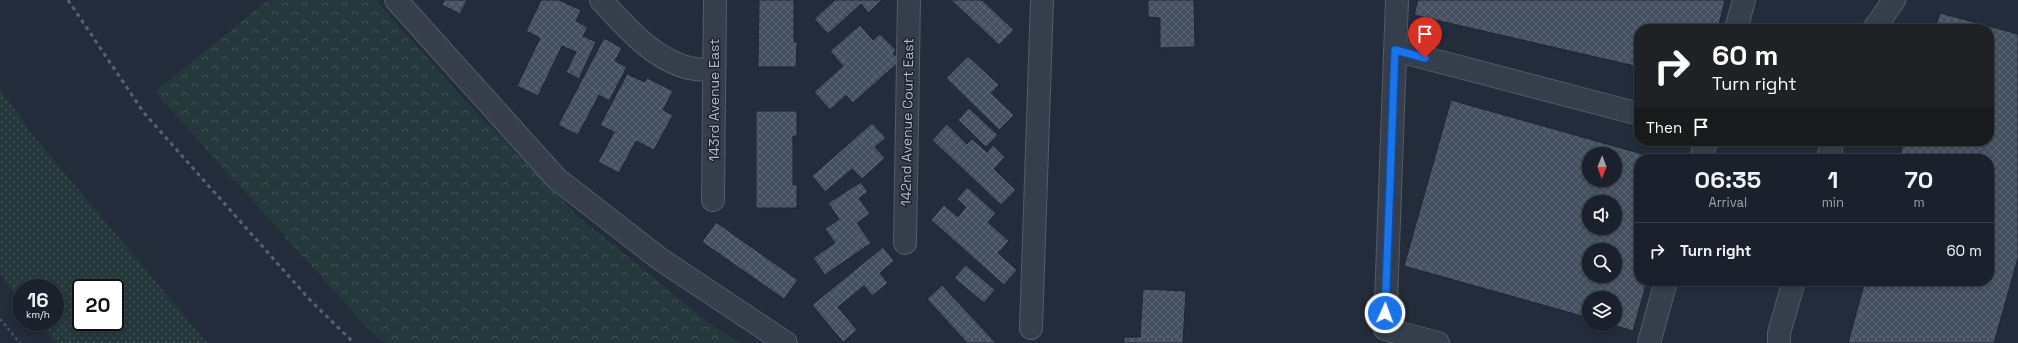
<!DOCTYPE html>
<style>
:root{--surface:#1a212c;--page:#232934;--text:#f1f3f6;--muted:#9fa3a9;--line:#383e48}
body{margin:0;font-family:"Space Grotesk",sans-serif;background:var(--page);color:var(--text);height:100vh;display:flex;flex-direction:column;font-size:15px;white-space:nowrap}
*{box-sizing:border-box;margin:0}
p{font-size:13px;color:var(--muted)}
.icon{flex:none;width:22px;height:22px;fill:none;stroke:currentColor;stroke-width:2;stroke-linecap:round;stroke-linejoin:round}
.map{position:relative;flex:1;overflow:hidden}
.panel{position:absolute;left:1634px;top:154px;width:360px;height:132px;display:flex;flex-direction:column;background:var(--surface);border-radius:16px;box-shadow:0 2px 6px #0003,0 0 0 1px var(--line)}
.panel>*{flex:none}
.banner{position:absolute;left:1634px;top:24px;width:360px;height:122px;border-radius:16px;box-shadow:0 2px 6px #0003,0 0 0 1px var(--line);background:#202124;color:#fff;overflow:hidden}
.needle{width:26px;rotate:181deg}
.buttons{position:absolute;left:1582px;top:147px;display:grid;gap:8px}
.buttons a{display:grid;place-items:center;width:40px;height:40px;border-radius:50%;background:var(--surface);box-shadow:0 2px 6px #0003,0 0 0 1px var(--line);font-size:20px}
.speed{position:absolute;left:12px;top:279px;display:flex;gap:8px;font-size:20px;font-weight:700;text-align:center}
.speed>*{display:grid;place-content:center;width:52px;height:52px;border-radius:50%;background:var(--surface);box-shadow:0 2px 6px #0003,0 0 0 1px var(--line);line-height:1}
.speed small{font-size:10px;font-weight:400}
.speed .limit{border:2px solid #111;border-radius:6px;background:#fff;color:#111}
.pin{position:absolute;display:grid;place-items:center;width:34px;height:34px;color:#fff;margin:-41px -17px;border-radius:50% 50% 50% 0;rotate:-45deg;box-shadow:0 0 4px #0007}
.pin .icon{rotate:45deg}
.me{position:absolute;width:44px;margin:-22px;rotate:2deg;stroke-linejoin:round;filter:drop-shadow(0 0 3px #0008)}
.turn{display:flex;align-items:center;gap:14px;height:84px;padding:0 12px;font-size:18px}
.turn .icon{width:52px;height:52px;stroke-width:2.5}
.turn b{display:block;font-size:28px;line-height:34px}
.then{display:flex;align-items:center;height:38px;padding:0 12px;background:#0003;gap:8px;font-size:15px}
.eta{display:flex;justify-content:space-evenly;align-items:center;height:68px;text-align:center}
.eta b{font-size:24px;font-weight:700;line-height:28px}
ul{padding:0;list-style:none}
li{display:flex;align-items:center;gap:12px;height:56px;padding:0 12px;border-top:1px solid var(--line)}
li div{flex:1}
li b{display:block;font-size:15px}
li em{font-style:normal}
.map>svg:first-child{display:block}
.grass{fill:url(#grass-dots);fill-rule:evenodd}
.forest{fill:url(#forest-crowns)}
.building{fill:url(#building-cross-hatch);stroke:#1e2532;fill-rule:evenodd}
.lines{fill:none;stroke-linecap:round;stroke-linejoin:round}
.minor-casing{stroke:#555c69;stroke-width:24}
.path{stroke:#425559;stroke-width:2.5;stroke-dasharray:3 3;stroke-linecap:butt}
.minor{stroke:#363e4b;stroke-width:22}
.rail{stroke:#586272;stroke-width:3;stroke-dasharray:4 4;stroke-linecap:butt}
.route-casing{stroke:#114b97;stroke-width:10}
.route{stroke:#1a73e8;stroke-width:7}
.labels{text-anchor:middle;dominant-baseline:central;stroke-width:3;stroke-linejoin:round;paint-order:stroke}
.street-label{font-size:14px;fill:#b2b9c7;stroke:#1c232f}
</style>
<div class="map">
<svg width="2018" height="343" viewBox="0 0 2018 343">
<defs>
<pattern id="grass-dots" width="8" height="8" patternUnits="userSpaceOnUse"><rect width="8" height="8" fill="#25383b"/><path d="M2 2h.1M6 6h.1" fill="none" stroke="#425356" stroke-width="1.8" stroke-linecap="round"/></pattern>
<pattern id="forest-crowns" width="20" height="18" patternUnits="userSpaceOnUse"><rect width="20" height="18" fill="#25383b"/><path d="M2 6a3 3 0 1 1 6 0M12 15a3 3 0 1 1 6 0" fill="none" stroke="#425356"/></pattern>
<pattern id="building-cross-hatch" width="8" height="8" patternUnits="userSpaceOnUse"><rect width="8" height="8" fill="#444f5f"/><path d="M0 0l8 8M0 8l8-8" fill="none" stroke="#5d6674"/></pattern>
</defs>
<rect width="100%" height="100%" fill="#232c3a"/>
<!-- grass -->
<path class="grass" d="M0 89 31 133 207 343H57L37 322H55V288H21V302L0 274ZM81 288H115V322H81Z"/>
<!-- forest -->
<path class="forest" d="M268 0H376L462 97 578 216 710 324 740 343H385L368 329 155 92Z"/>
<!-- building -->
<path class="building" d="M444 0H467L460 14 442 5Z
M541 0H559L581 10 576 21 588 27 583 36 596 42 579 79 566 72 576 52 562 46 538 96 517 86 540 38 526 31Z
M759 0H794V42H797L796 67H758Z
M835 0H882L868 13 861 4 828 34 814 19Z
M951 0H982L1014 30 999 45Z
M1148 0H1194L1195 47 1160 48V18L1148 17Z
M1418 0H1725L1718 29H1639V67L1414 15Z
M1940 13 2018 34V258L1994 343H1848L1865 281H1989V159H1899L1904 141H1989V29H1935Z
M860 25 873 40 880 34 896 50 893 53 900 61 853 103 846 95 830 110 814 92 843 66 830 51Z
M604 38 622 48 615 61 627 67 609 101 599 95 578 135 558 125Z
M968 56 999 85 991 93 1014 115 999 130 946 78Z
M627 74 645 82 647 78 673 91 663 110 673 115 654 150 636 141 619 173 598 162 614 132 600 125Z
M1451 100 1660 159H1639V281H1647L1633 331 1610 324H1615V298H1589V318L1404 266ZM1589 154H1615V180H1589ZM1589 202H1615V228H1589ZM1589 250H1615V276H1589Z
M969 108 998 135 986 147 958 120Z
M756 111H797V136H793V185L797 184V208H756Z
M872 123 886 138 875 147 885 158 862 179 852 169 825 192 812 176Z
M947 124 967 144 972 139 987 152 993 145 1005 157 994 169 1016 190 1001 205 932 140Z
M861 182 868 192 859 198 870 214 857 223 871 243 825 275 813 258 835 243 825 229 839 219 828 203Z
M967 187 996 213 988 222 1009 241 998 253 1017 270 1004 285 931 220 944 205 958 217 966 207 957 199Z
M716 222 798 280 784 299 702 242Z
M883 247 894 261 880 273 888 283 872 296 864 286 838 307 857 330 843 342 812 305Z
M966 265 995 290 984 303 954 278Z
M942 285 996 343H967L927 299Z
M1143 289 1186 291 1183 343H1124V337H1140Z"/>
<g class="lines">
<defs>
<path id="minor" d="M396 0 557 179 660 259 786 343
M601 0C626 27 656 63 695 69 700 70 707 69 713 70
M1397 0 1385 329 1438 343
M1736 29 1744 0
M1874 29 1894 0
M1395 50 1639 114
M1701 159 1706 141
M1828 159 1833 141
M713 200 715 0
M905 243 909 0
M1031 328 1042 0
M1649 343 1666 281
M1779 343V333L1794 281"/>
</defs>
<!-- minor casing -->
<use href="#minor" class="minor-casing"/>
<!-- path -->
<path class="path" d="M0 319 20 343"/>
<!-- minor -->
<use href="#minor" class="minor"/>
<!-- rail -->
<path class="rail" d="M68 0 144 113 310 300 354 343"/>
</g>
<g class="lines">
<defs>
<path id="route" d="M1385 313 1395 50 1425 58"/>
</defs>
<!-- route casing -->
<use href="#route" class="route-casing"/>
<!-- route -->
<use href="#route" class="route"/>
</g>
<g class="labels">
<!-- street labels -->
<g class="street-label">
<text transform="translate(714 100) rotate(-90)">143rd Avenue East</text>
<text transform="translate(907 122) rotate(-89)">142nd Avenue Court East</text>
</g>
</g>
</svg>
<div class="buttons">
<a><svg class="needle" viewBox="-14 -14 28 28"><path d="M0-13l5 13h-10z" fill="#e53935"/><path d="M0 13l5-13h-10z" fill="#9fa3a9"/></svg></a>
<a><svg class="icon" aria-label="sound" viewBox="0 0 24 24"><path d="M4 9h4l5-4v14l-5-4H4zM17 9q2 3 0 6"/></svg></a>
<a><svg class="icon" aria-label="search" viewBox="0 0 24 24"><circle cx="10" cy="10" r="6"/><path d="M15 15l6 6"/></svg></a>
<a><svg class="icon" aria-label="layers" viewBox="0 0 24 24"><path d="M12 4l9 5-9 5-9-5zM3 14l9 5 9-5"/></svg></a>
</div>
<div class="speed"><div>16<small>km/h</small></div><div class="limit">20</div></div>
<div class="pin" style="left:1425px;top:58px;background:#d93025"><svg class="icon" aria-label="arrive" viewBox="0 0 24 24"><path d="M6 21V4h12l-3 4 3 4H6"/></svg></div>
<svg class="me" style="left:1385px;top:313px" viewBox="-20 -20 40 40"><circle r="17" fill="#1a73e8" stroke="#fff" stroke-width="3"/><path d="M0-11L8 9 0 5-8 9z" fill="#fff"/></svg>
<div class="banner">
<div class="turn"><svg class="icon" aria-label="right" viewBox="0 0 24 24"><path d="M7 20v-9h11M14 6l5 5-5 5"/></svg><div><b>60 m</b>Turn right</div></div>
<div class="then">Then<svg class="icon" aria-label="arrive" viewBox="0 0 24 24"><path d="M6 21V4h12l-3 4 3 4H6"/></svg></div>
</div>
<section class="panel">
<div class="eta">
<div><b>06:35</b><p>Arrival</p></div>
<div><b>1</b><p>min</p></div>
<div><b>70</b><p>m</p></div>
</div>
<ul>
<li><svg class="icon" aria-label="right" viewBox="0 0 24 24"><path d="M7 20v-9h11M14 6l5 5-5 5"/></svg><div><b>Turn right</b></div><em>60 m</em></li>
</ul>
</section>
</div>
